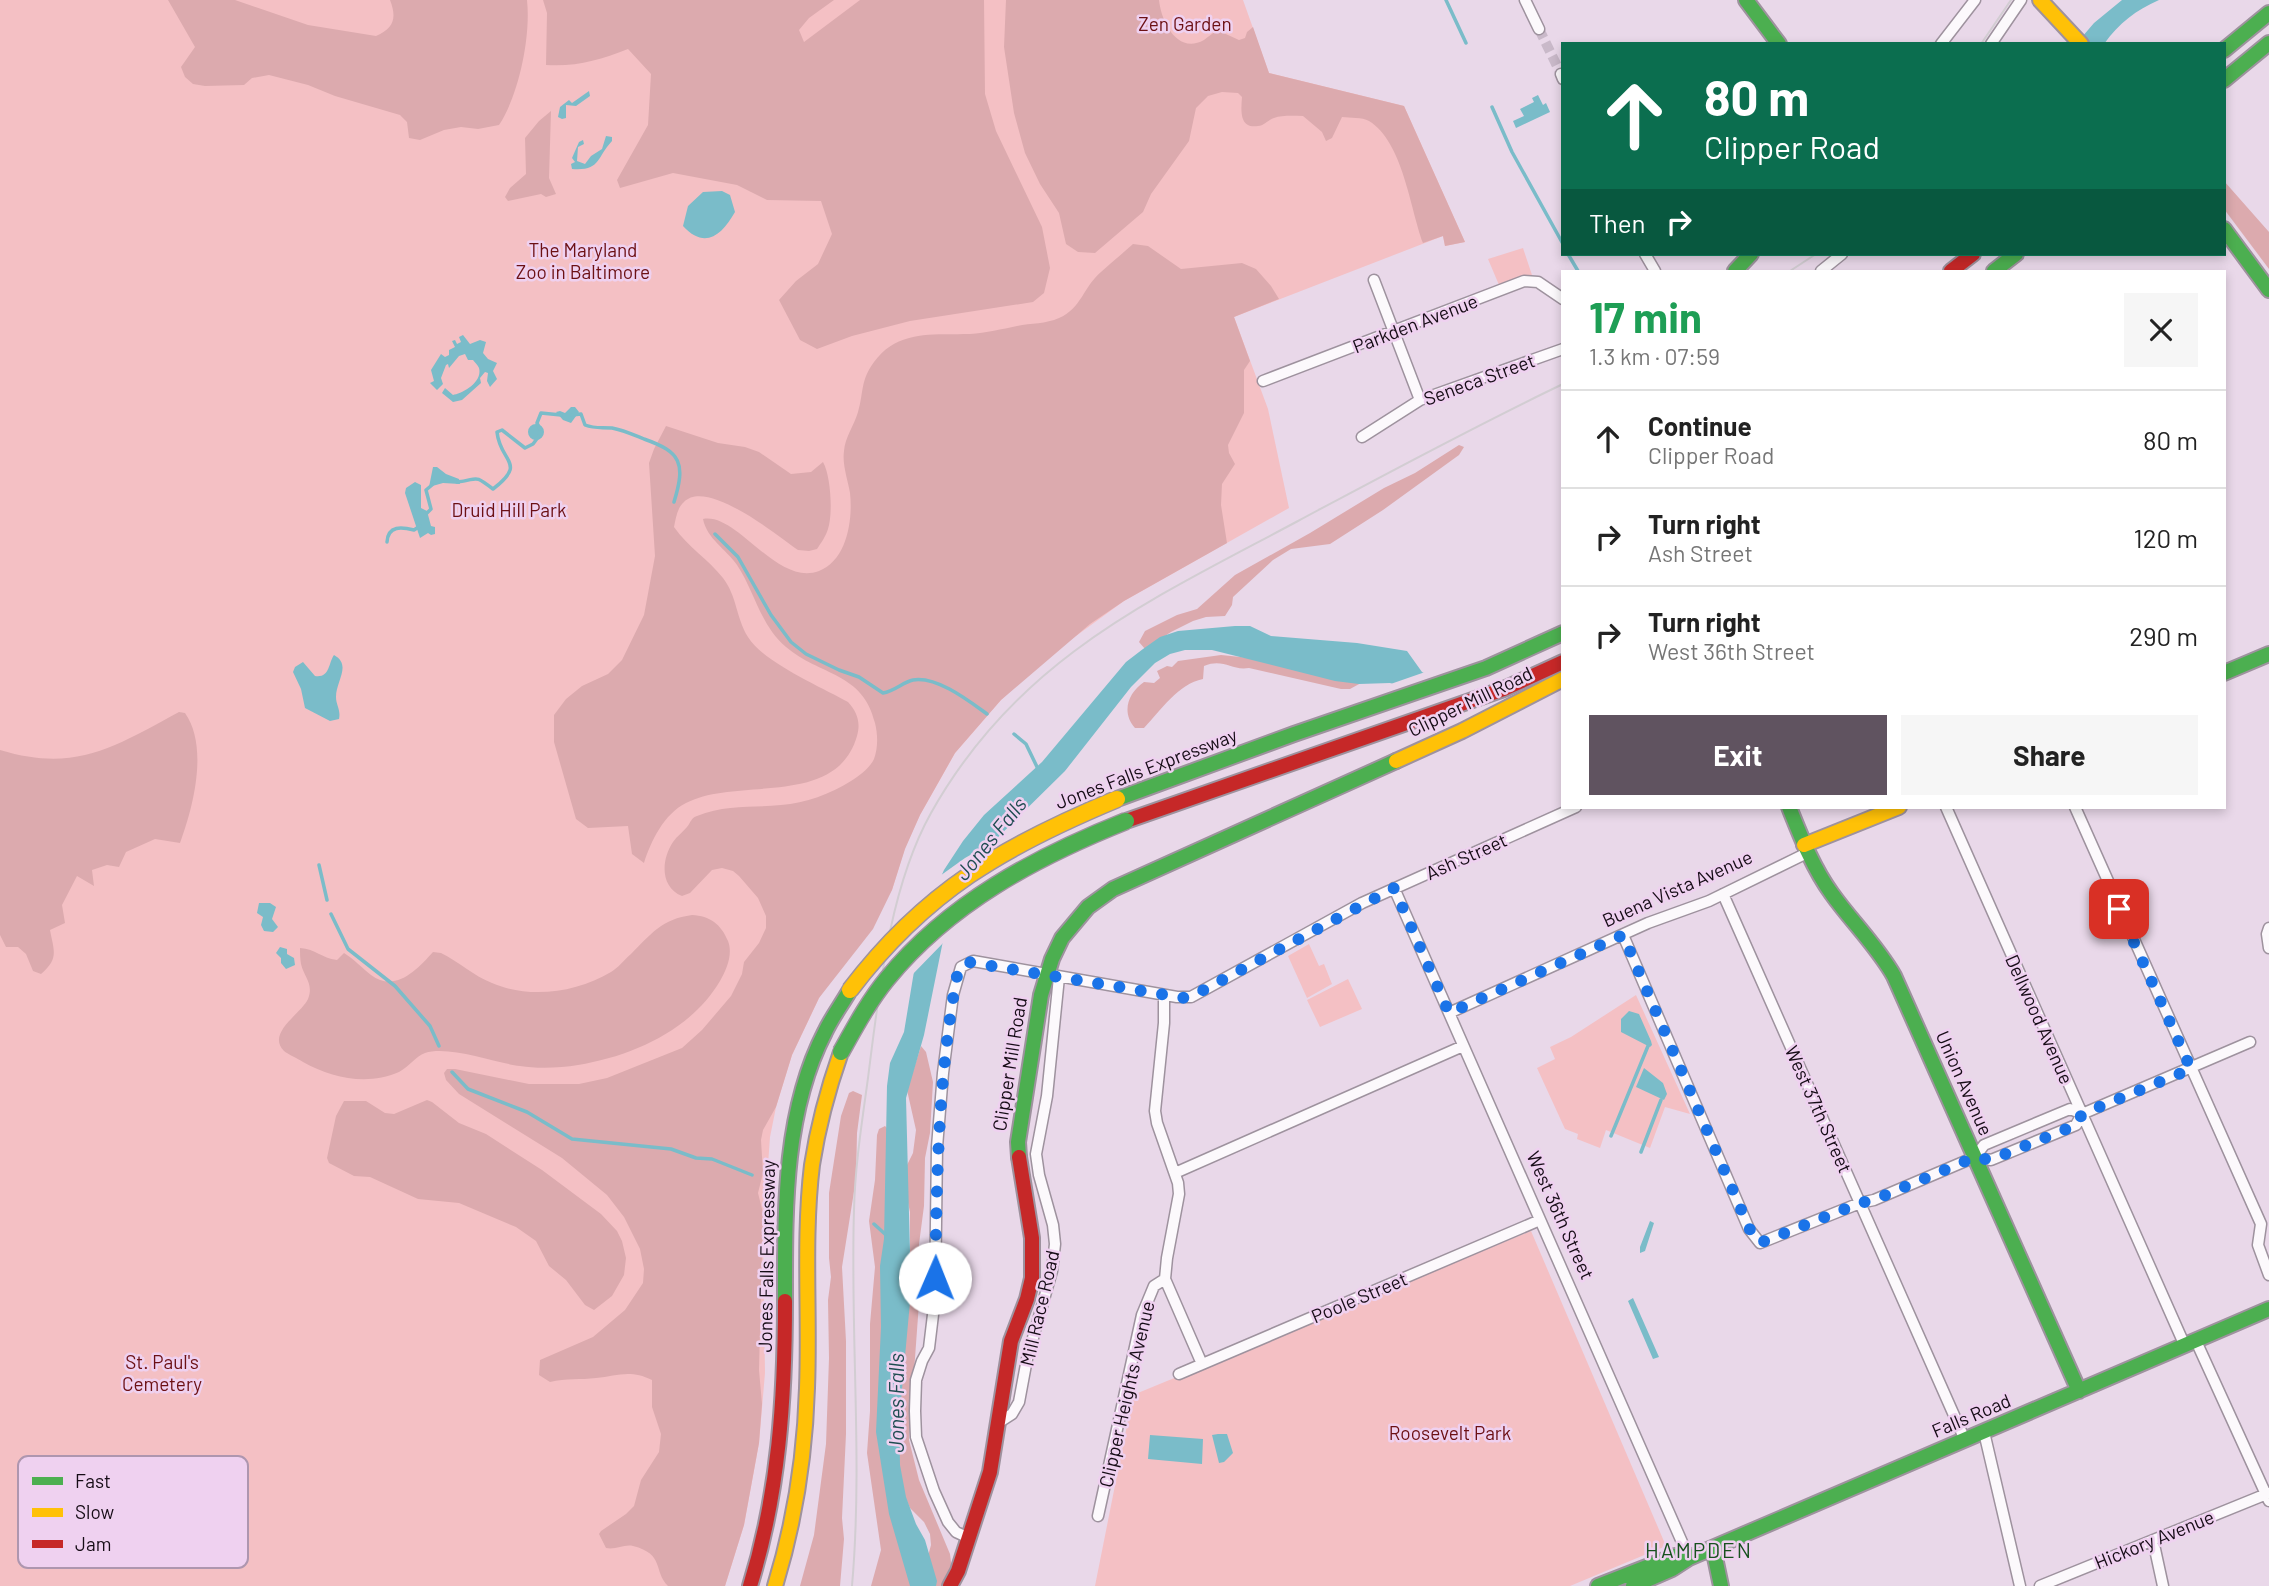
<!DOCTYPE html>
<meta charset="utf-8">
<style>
:root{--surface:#fff;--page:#f6f6f6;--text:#222;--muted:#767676;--line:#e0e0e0;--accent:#605360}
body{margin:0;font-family:Barlow,sans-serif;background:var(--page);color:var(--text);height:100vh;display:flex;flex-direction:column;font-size:26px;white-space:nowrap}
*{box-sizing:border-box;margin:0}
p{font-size:23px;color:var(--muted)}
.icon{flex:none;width:38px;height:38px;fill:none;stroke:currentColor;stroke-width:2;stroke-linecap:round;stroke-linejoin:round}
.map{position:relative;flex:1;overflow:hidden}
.details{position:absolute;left:1561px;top:270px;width:665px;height:539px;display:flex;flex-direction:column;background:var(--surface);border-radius:0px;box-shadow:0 4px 10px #0003}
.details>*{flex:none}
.banner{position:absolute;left:1561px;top:42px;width:665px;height:214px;border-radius:0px;box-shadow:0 4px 10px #0003;background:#0b6e4f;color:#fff;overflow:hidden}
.pin{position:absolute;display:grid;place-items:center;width:60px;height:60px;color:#fff;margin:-30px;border-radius:14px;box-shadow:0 4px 10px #0006}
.me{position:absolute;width:77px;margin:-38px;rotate:1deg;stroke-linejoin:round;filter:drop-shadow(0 0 5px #0008)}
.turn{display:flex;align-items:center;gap:24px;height:147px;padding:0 28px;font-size:32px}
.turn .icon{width:91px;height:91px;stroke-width:2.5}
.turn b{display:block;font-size:49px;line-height:60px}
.then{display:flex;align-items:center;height:66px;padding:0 28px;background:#0003;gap:14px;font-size:26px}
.round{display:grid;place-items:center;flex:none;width:74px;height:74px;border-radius:0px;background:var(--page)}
.overview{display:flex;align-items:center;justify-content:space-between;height:119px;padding:0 28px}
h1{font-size:42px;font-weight:700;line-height:52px;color:#1e9e55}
.cta{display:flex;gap:14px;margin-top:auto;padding:14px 28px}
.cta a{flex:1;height:80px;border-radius:0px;background:var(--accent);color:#fff;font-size:28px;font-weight:700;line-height:80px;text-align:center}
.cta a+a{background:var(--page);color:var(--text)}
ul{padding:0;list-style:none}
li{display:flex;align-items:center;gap:21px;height:98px;padding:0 28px;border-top:2px solid var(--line)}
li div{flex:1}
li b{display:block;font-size:26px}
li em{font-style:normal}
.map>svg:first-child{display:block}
.green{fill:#f4c0c4}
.forest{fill:#dcaaae}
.water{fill:#7abcc9}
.pier{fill:#e9d8e9}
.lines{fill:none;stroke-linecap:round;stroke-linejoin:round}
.stream{stroke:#7abcc9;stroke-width:3.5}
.street-tunnel{stroke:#c9b9c9;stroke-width:10;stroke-dasharray:10 5;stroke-linecap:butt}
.street-casing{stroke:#9e929e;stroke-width:13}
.fast-casing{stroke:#9e929e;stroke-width:18}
.slow-casing{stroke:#9e929e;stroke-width:18}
.jam-casing{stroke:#9e929e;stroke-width:18}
.street{stroke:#fcf9fc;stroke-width:10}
.fast{stroke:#4caf50;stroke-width:14}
.slow{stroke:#ffc107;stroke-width:14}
.jam{stroke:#c62828;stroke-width:14}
.tram{stroke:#d2cdd2;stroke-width:2}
.fast-bridge-casing{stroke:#9e929e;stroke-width:19;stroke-linecap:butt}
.slow-bridge-casing{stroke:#9e929e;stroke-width:19;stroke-linecap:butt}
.fast-bridge{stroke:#4caf50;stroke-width:16}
.slow-bridge{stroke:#ffc107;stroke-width:16}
.route{stroke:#1a73e8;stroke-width:12;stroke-dasharray:0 21.6}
.labels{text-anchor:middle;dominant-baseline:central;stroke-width:5;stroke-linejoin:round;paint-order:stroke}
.park-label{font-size:19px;fill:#6c1014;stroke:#efd1f0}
.street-label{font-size:19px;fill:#160c16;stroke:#efd1f0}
.water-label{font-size:21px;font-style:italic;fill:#1f4c51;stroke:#efd1f0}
.neighbourhood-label{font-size:21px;letter-spacing:2px;fill:#17511e;stroke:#efd1f0}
.key{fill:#efd1f0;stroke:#ae96af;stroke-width:2}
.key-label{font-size:19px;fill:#160c16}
</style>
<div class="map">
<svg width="2269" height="1586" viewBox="0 0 2269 1586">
<rect width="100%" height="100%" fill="#e9d8e9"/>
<!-- green -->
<path class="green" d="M0 0H1243L1269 73 1404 106 1465 242 1445 246 1443 236 1234 317 1268 409 1289 508 1124 601 1054 652 1001 700 955 753 920 815 905 848 892 890 850 945 819 998 792 1055 776 1107 770 1137 763 1235 765 1373 759 1443 744 1525 725 1586H0Z
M1523 248 1532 275 1499 285 1488 259Z
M1309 944 1319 966 1324 964 1332 984 1307 998 1288 956Z
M1348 979 1362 1009 1320 1027 1307 1000Z
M1636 995 1690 1114 1665 1107 1650 1148 1606 1130 1600 1148 1577 1139 1578 1134 1565 1129 1537 1068 1555 1059 1550 1047 1571 1037Z
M1531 1231 1666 1546 1570 1586H1095L1133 1395Z"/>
<!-- forest -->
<path class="forest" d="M168 0H235L308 25 376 36C394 28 397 18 390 0H527C531 36 519 95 499 125L478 129 461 127 444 130 420 140 409 138 407 122 400 115 335 96 308 85 269 75 252 78 244 85 205 86 193 84 185 77 181 67 195 47Z
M543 0H834L809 18 799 30 804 42 860 0H984L985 94 996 131 1042 227 1050 268 1044 293 1033 302 910 321 852 336 817 349 800 340 779 300 796 281 818 264 832 234 821 201 767 200 737 185 673 173 620 188 617 180 648 125 651 74 628 49C600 60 576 67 546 65L547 13Z
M1006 0H1159C1161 21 1177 55 1204 40 1208 37 1213 33 1217 30L1239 40 1245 38 1247 32 1253 27 1269 73 1404 106 1465 242 1445 246 1443 236 1423 243C1410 208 1403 142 1369 121 1362 117 1350 118 1342 117L1332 138 1326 141 1322 132 1303 116C1294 116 1282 115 1274 118 1268 120 1264 126 1258 126 1239 129 1241 110 1242 97L1238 93 1222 92 1208 96 1196 108 1189 141 1151 194 1143 212 1095 253 1078 252 1066 244 1059 213 1040 184 1025 153 1014 113 1004 47Z
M551 111 549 178 556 194 546 197 541 194 508 201 505 197 510 188 526 174 525 138 539 121Z
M2224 181 2269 232V269L2224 209Z
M1133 244 1148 246 1181 269 1242 263 1256 269 1271 286 1279 299 1234 317 1250 361 1244 370V413L1228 445 1229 453 1235 464 1222 484 1221 505 1227 543 1124 601 1090 624 1001 700 955 753 920 815 905 849 892 890 873 929 819 998 792 1055 776 1107 763 1130 761 1140 763 1173 758 1193 763 1213 759 1370 762 1404 759 1443 744 1525 725 1586H668C653 1571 665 1554 633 1546 624 1544 616 1550 606 1548L599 1534 601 1531 626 1514 634 1506 641 1480 659 1452 661 1434 652 1407V1380C630 1369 617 1376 596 1378 581 1380 566 1378 550 1382L539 1375 540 1360 593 1337 625 1310 643 1283 644 1269 640 1249 624 1217 607 1195 562 1158 459 1094 446 1080 444 1073 447 1069H455L529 1084H579L607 1078 682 1048 702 1030 731 996 742 974 744 962 759 943 766 928V916L758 898 739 876 733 871 722 868 712 870 690 893 682 896C660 887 661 860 673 842 677 836 683 832 687 827 691 822 691 818 697 816 725 804 752 808 781 805 806 803 830 794 851 781 859 776 870 768 874 759 878 748 878 735 875 723 863 672 820 676 786 647 760 625 755 592 737 565 726 549 707 539 703 519 737 512 777 587 819 571 847 560 853 520 850 493 848 480 842 465 844 451 845 437 854 426 858 412 864 392 860 381 874 362 898 329 934 335 970 334 986 333 1002 329 1017 326 1031 323 1046 324 1059 318 1081 309 1084 286 1101 272 1111 263 1122 254 1133 244Z
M666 426 718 443 745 447 759 452 791 474 811 472 823 462C831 476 833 514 828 529 826 536 821 543 817 549L809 551 798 550C778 536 707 478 684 502 677 508 676 518 674 527 688 547 708 559 723 578 737 596 736 618 748 637 763 662 821 687 848 702 857 712 861 722 857 736 836 809 737 776 686 803 664 814 651 841 644 863L632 854 628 826 588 828 576 819 554 742V715L566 699 582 686 608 674 622 660 644 615 655 556 649 463 654 449Z
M1459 445 1464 447 1459 455 1383 510 1330 544 1291 549 1273 560 1233 597 1232 605 1225 616 1206 617 1193 621 1171 632 1145 649 1139 642 1145 631 1177 615 1197 609 1235 575 1310 533 1384 488 1415 473Z
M1221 655 1260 659 1361 683 1350 689H1341L1249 668C1231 671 1224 658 1204 666L1203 679C1178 684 1161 710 1144 728H1135C1121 712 1128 693 1144 682L1154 683 1160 678 1157 671 1167 666 1172 667 1178 661Z
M179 712 185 713C209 747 193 808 180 843L155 839 126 852 119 867 107 865 92 870 94 886 77 876 62 905 65 923 50 930C54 951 59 959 41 974L33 971 26 954 18 947H6L0 935V750C76 773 114 747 179 712Z
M692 915C710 916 721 924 728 941 733 954 727 969 720 981 691 1030 633 1056 578 1065 560 1068 538 1069 520 1066 495 1063 449 1045 425 1053 416 1056 409 1067 399 1072 367 1086 332 1078 303 1062 297 1058 289 1055 284 1051 266 1033 301 1014 308 999 314 984 304 977 301 964 300 959 300 953 300 948 316 949 321 958 337 960L344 953C354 959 362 968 371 975 395 993 417 970 433 952L441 953C459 962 474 976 492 983 529 999 576 993 611 972 618 968 624 960 631 954 651 934 662 919 692 915Z
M921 1046 926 1052 933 1082 930 1133 925 1158 924 1206 919 1244 920 1270 914 1298 910 1287V1212L907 1198V1165L913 1153 916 1130 907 1090Z
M853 1091 862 1095 857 1133 856 1179 842 1267 846 1341V1434L842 1518 844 1539 840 1586H800L814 1535 826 1444 829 1358 828 1300 831 1277 829 1258V1193L841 1116 849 1093Z
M427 1100 432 1102 459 1123 486 1134 542 1170 601 1214 617 1231 622 1241 626 1258 624 1275 612 1296 594 1310 585 1305 566 1280 549 1266 536 1241 516 1227 459 1203 418 1199 370 1177 354 1176 329 1163 327 1158 336 1116 344 1101H366L385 1113 394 1114Z
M885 1126 889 1130 886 1398 918 1586H871L881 1550 867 1453 870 1411V1324L875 1267 869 1221 875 1180 877 1135 879 1129Z
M913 1299 919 1303 909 1440 919 1480 950 1554 952 1570 948 1586H926L928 1556 931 1545 930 1534 924 1522 910 1508 900 1485 894 1453 908 1303Z"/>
<!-- water -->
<path class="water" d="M2122 0H2159C2136 10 2119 23 2104 44H2076L2094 23Z
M589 91 590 96 576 106 566 105V118L562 119 558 117 560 107 569 100 572 103Z
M1538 95 1543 105 1546 103 1550 112 1516 128 1513 121 1524 116 1520 109 1534 102 1532 98Z
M606 136 612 137V141C596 158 601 171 572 169L571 164 575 162 572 158 579 142 583 140 584 144 578 147 577 161 585 164 591 156 602 149Z
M722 191 730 195 735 212C722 235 705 250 683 226L688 206 703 192Z
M463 335 470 344 480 340 486 342 483 353 488 359 497 363 493 371 497 379 490 387 487 381 488 373 485 372 480 378 481 383 462 400 453 402 442 393 445 388 453 395C461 394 483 383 479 368 478 365 475 363 473 360H468L465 354 459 356 449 368 448 364 446 365 441 378 443 384 437 390 430 383 434 381 431 370 441 354 445 357 449 355V350L455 347 452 341 455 340 457 344 461 342 459 337Z
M571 407H575L579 412 571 423 563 420 556 412 560 411 565 413Z
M528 432a8 8 0 1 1 16 0a8 8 0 1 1-16 0Z
M433 467H437L446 474 459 479 460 484 443 483 429 487Z
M415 482 421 485V508L427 511 431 526 435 527V534L431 535 428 533 420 538 405 493 406 488Z
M1235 626H1250L1271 636 1357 643 1407 651 1422 672 1428 675 1563 657 1399 686 1390 683 1359 684 1335 681 1212 650H1185L1170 654 1155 663 1131 687 1065 771 989 846 962 888 947 921 924 1035 906 1098 911 1291 899 1422 900 1465 906 1497 916 1524 925 1540 937 1581 936 1586H910L889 1514 876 1432 881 1327 880 1266 884 1239 887 1086 890 1063 904 1032 923 917 944 870 963 841 984 815 1042 762 1126 662 1143 649 1160 637 1178 631Z
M334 655C352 665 336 681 336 697 336 705 341 710 339 719L330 721 305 708 301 689 293 672 295 667 303 662 315 676C330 678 328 664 334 655Z
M259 903H270L276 907 272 919 278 927 273 932 264 931 261 925 263 917 257 913Z
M280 947 287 949V954L294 958 295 965 286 969 281 963V958L276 953Z
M1629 1011 1639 1014 1651 1041 1652 1045 1650 1047 1621 1032V1019Z
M1644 1068 1663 1083 1667 1094 1664 1100 1636 1087Z
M1650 1221 1654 1223 1645 1251 1640 1253V1247Z
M1633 1298 1659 1357 1653 1359 1628 1301Z
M1218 1434H1227L1233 1453 1224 1462 1219 1463 1212 1435Z
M1150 1435 1203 1439 1202 1464 1148 1459Z"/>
<!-- pier -->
<path class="pier" d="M1961 254H2009L1999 271H1944Z
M1563 624V661L1426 709 1397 690 1382 687 1428 671H1450L1473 664 1496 656Z
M1007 834 992 849 965 889 950 923 946 940 911 976 920 916 937 878 965 858Z"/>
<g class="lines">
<!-- stream -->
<path class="stream" d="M1446 0 1466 43
M1492 107 1512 152 1563 244
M1568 254 1578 271
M572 415 581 414 585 425C595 429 602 427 612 428 623 430 634 435 644 439 681 452 686 463 674 502
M540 429 537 423 541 413 561 415
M457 482C479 480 472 473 493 489 528 462 500 463 497 432L502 430 525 448 533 444 539 436
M427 513 431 509 426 490 432 485
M715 534 738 557 771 615 791 642 806 654 839 670 859 677 883 693C895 691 903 682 913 680 937 676 969 701 987 714
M387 542C388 525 402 527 414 530L420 526
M1014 734 1026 744 1038 769
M319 865 327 900
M331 914 348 949 395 986 430 1026 439 1046
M452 1072 468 1089 527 1112 572 1139 671 1149 696 1158 712 1159 752 1175
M1611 1136 1648 1046
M1641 1152 1661 1100
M874 1224 885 1234"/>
<!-- street-tunnel -->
<path class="street-tunnel" d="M1539 29 1561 74"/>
<defs>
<path id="street" d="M1525 0 1539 29
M1941 44 1975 0
M1991 44 2021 0
M1561 74 1563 79
M1645 254 1655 271
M1821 271 1842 254
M1374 280 1420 400
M1263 381 1524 281 1538 282 1563 299
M1362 437 1420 400 1563 349
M1946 807 2185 1346
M2075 807 2261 1224 2258 1245 2269 1275
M1394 888 1689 1558
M1723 894 1965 1440
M2269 928 2267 934 2269 948
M1623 935 1749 1229 1760 1243 1860 1203 1874 1200 1975 1157 1984 1145 2070 1109 2082 1114
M1164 995V1023L1155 1111 1157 1123 1178 1183 1179 1194 1167 1258 1165 1279 1202 1364
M1449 1013 1648 923 1709 901 1807 853
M1975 1157 1991 1160 2076 1125 2082 1114 2250 1042
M1175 1173 1463 1046
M2196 1341 2269 1501
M1179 1374 1540 1220
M998 1423 1012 1414 1019 1402 1027 1359 1052 1271 1055 1244 1053 1225 1039 1175 1036 1154 1047 1096 1059 977
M1984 1432 2020 1586
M1098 1516 1142 1315 1154 1286 1165 1279
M969 1538 956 1532 948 1522 934 1491 916 1437 915 1411 916 1380 922 1361 929 1348 935 1298 937 1147 943 1073 953 995 961 967 973 961 1177 997H1191L1362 903 1576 807
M2153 1540 2163 1586
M2040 1586 2269 1493"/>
<path id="fast" d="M1746 0 1779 44
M2224 50 2269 13
M2224 80 2269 43
M2224 229 2269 290
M1735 271 1751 254
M1994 271 2016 254
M2224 673 2269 654
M1117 799 1294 734 1486 668 1563 633
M1789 807C1801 837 1813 868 1832 894 1852 922 1877 946 1894 976L2079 1391
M1019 1157 1018 1142 1041 995 1052 959 1062 938 1088 907 1113 889 1396 761
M785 1301C785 1212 783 1113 825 1032 832 1017 842 1004 850 990
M1713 1548 1721 1586
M1598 1586 1675 1556 1689 1558
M1633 1586 1672 1569 1689 1558 2269 1309"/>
<path id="slow" d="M2040 0 2081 44
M1396 761 1462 731 1563 679
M1804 845 1899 807
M775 1586C795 1521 805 1455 807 1388 810 1314 803 1239 812 1165 818 1126 828 1089 841 1052"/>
<path id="jam" d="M1951 271 1973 254
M1126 821 1504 689 1563 662
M750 1586C779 1493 785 1398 785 1301
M950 1586 958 1571 990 1472 1011 1341 1027 1299 1032 1278V1238L1019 1157"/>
</defs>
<!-- street casing -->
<use href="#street" class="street-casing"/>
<!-- fast casing -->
<use href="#fast" class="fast-casing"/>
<!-- slow casing -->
<use href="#slow" class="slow-casing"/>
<!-- jam casing -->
<use href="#jam" class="jam-casing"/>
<!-- street -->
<use href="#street" class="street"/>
<!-- fast -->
<use href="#fast" class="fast"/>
<!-- slow -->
<use href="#slow" class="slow"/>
<!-- jam -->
<use href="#jam" class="jam"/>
<!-- tram -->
<path class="tram" d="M1981 44 2011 0
M1790 271 1816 254
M852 1586C863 1461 850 1335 854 1210 855 1166 862 1122 868 1078 879 993 889 888 931 813 1017 659 1150 600 1298 521 1386 474 1473 427 1563 384"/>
<defs>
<path id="fast-bridge" d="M841 1052C855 1027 869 1001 887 979 949 903 1036 857 1126 821"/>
<path id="slow-bridge" d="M850 990C925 891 1004 846 1117 799"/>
</defs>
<!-- fast-bridge casing -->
<use href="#fast-bridge" class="fast-bridge-casing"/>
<!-- slow-bridge casing -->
<use href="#slow-bridge" class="slow-bridge-casing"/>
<!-- fast-bridge -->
<use href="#fast-bridge" class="fast-bridge"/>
<!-- slow-bridge -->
<use href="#slow-bridge" class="slow-bridge"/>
</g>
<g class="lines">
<!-- route -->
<path class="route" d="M935 1278C937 1175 938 1073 958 971L968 962 1185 998 1196 994 1394 888 1449 1013 1623 935 1749 1228 1760 1243 1860 1203 1874 1200 1975 1157 1991 1160 2076 1125 2082 1114 2191 1069 2119 909"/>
</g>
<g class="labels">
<!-- park labels -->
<g class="park-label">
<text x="1185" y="23">Zen Garden</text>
<text x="583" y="249">The Maryland<tspan x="583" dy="22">Zoo in Baltimore</tspan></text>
<text x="509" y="509">Druid Hill Park</text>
<text x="162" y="1361">St. Paul's<tspan x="162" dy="22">Cemetery</tspan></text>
<text x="1450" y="1432">Roosevelt Park</text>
</g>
<!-- street labels -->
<g class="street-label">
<text transform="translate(1415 323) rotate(-21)">Parkden Avenue</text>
<text transform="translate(1479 379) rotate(-20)">Seneca Street</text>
<text transform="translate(1470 701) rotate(-26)">Clipper Mill Road</text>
<text transform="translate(1146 768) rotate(-21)">Jones Falls Expressway</text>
<text transform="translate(1466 856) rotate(-24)">Ash Street</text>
<text transform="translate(1677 888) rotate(-24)">Buena Vista Avenue</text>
<text transform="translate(2040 1019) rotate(66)">Dellwood Avenue</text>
<text transform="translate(1009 1064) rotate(-81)">Clipper Mill Road</text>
<text transform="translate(1965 1083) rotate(66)">Union Avenue</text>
<text transform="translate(1819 1109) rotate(66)">West 37th Street</text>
<text transform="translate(1561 1215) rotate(66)">West 36th Street</text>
<text transform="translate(766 1256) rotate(-89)">Jones Falls Expressway</text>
<text transform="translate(1359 1297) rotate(-23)">Poole Street</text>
<text transform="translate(1039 1308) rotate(-77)">Mill Race Road</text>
<text transform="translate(1126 1394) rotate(-77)">Clipper Heights Avenue</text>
<text transform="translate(1971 1415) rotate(-23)">Falls Road</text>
<text transform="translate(2154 1539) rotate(-22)">Hickory Avenue</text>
</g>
<!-- water labels -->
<g class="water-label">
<text transform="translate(990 838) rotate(-51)">Jones Falls</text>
<text transform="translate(895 1403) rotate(-90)">Jones Falls</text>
</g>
<!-- neighbourhood labels -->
<g class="neighbourhood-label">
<text x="1699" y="1549">HAMPDEN</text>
</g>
</g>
<!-- legend -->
<rect x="18" y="1456" width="230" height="112" rx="10" class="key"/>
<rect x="32" y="1477" width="31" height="8" fill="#4caf50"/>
<rect x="32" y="1508" width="31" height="9" fill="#ffc107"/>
<rect x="32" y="1540" width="31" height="8" fill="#c62828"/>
<g class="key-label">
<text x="75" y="1488">Fast</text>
<text x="75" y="1519">Slow</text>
<text x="75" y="1551">Jam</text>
</g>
</svg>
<div class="pin" style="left:2119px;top:909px;background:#d93025"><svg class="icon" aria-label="arrive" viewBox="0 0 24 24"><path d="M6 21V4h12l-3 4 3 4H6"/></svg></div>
<svg class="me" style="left:935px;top:1278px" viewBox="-20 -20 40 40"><circle r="19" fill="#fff"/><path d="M0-13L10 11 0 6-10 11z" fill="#1a73e8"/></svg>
<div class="banner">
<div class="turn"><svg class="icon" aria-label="ahead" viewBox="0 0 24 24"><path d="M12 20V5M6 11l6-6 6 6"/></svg><div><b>80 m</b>Clipper Road</div></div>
<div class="then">Then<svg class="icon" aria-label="right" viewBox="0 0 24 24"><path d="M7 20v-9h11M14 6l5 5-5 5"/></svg></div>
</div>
<section class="details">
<div class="overview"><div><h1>17 min</h1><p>1.3 km · 07:59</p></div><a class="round"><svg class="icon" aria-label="close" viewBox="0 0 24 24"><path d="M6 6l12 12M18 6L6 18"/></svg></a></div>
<ul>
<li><svg class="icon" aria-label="ahead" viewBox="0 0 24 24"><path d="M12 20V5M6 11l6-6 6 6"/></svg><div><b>Continue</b><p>Clipper Road</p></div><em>80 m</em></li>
<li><svg class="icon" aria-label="right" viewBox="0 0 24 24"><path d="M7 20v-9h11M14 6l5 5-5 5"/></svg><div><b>Turn right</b><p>Ash Street</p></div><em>120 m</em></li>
<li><svg class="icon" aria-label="right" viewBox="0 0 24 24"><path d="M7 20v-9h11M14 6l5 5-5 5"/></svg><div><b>Turn right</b><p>West 36th Street</p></div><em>290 m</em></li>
</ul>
<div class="cta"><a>Exit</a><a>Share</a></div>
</section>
</div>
